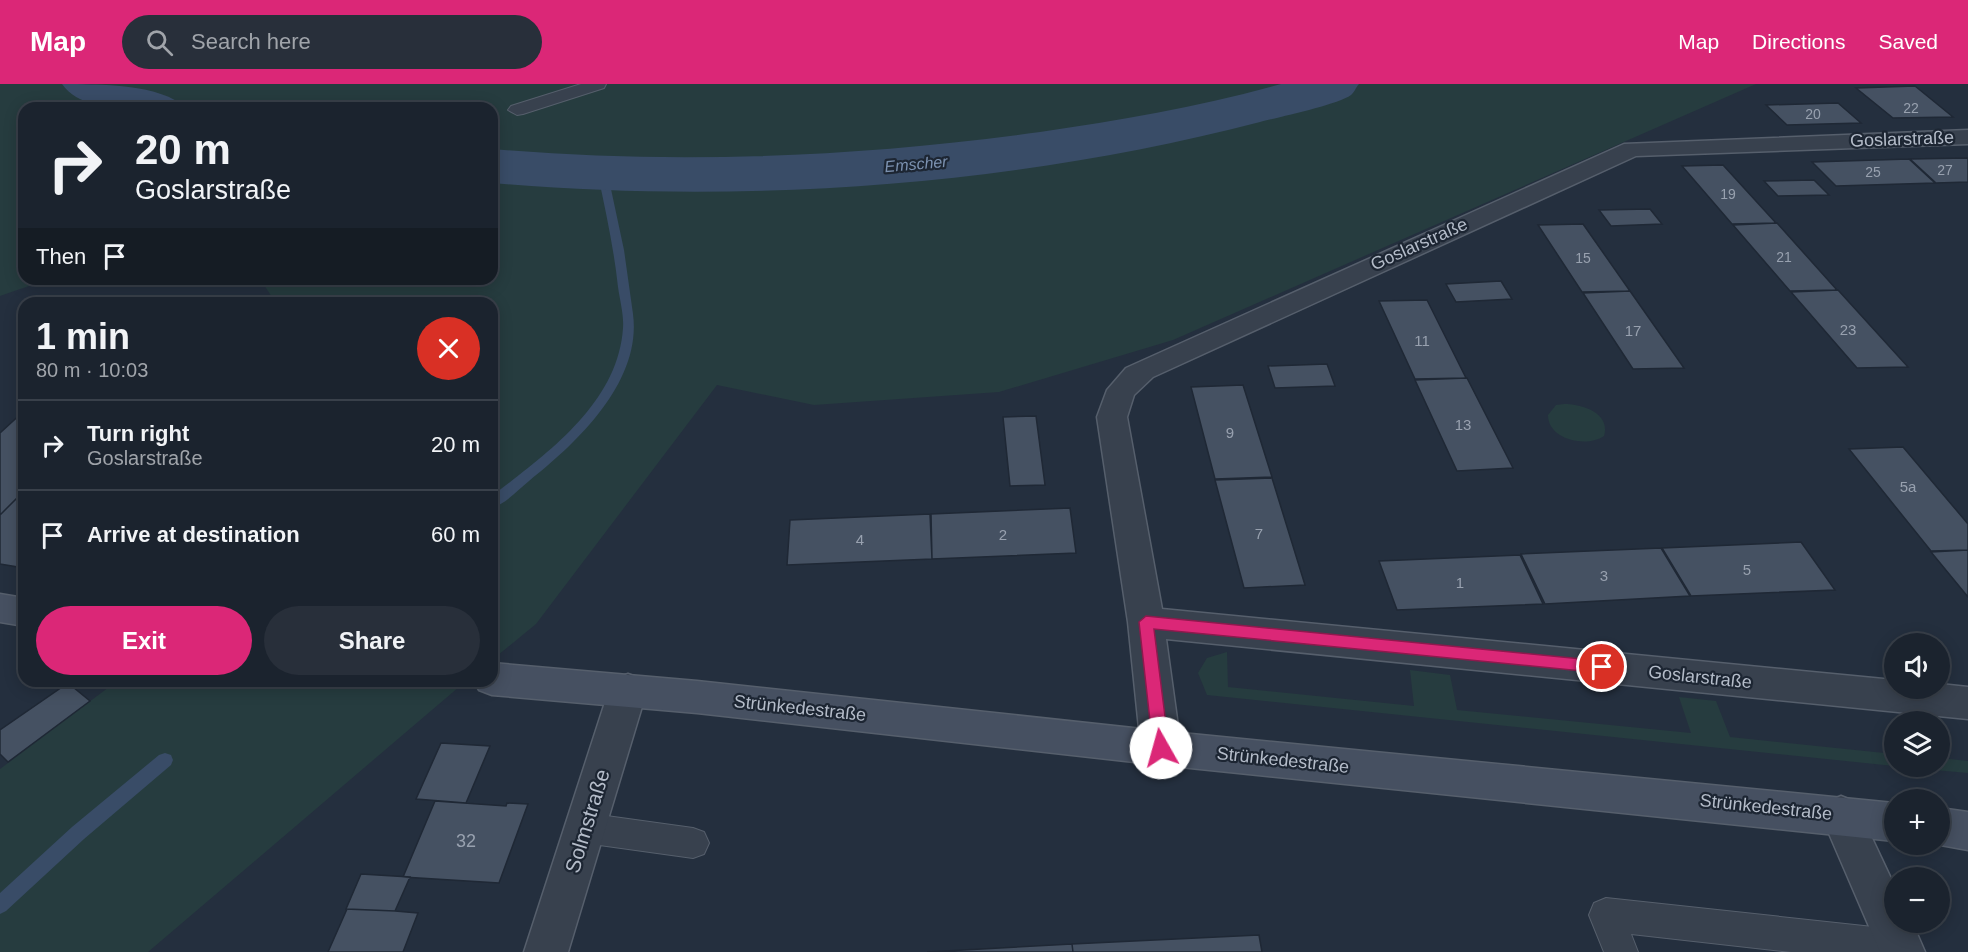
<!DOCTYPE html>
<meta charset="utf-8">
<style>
:root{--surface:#1b232e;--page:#282f3a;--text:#f1f3f6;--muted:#a0a4aa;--line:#39404a;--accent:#db2777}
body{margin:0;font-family:Arial,sans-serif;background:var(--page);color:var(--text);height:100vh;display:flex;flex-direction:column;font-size:22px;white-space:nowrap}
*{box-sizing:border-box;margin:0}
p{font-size:20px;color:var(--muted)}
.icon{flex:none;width:33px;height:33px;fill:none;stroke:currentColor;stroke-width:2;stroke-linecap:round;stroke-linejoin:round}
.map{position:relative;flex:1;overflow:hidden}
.sheet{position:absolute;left:18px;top:213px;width:480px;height:390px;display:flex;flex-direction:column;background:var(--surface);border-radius:18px;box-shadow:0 3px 15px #0003,0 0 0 2px var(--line)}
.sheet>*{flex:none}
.hud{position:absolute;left:18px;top:18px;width:480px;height:183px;border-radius:18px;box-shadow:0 3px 15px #0003,0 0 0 2px var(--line);background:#1b232e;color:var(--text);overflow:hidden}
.tools{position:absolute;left:1884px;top:549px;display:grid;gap:12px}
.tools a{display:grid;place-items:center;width:66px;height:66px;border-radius:50%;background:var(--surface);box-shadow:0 3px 15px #0003,0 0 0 2px var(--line);font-size:30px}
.pin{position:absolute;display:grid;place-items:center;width:51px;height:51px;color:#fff;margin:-26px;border:3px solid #fff;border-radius:50%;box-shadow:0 2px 6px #0007}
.me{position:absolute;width:66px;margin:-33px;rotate:353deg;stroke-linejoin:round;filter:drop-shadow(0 0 4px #0008)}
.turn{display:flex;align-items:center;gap:21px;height:126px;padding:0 18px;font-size:27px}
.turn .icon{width:78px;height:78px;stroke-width:2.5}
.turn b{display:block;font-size:42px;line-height:51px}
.then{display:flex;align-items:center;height:57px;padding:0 18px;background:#0003;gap:12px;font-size:22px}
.round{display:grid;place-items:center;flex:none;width:63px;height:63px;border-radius:32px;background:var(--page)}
.head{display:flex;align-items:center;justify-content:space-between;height:102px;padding:0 18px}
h1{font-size:36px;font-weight:700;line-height:45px}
.action{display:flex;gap:12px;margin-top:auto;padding:12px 18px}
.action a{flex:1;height:69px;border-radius:36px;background:var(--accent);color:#fff;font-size:24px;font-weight:700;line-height:69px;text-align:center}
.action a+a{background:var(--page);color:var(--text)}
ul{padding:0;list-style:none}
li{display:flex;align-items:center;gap:18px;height:90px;padding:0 18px;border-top:2px solid var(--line)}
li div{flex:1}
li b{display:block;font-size:22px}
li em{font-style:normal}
header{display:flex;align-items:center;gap:36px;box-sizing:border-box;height:84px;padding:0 30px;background:var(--accent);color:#fff}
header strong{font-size:28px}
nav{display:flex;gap:33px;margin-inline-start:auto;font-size:21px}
.search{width:420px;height:54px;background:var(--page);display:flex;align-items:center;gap:15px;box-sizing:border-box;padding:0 21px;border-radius:33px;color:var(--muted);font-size:22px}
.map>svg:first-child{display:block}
.green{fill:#263c3f}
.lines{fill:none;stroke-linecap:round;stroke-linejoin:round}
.stream{fill:#394c67;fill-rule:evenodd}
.river{fill:#394c67;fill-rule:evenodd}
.building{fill:#455162;stroke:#1f2835;stroke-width:1.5}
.service-casing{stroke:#565f6c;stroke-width:2}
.minor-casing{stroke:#565f6c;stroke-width:3}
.secondary-casing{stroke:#565f6c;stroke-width:3}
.service{fill:#38414e;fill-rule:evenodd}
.minor{fill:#38414e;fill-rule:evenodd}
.secondary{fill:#465061;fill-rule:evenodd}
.route{fill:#db2777;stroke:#8e194d;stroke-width:1.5}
.labels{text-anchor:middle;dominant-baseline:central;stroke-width:4.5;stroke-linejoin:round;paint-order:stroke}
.far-number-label{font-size:14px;fill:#98a1af}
.number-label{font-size:15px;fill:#98a1af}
.far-water-label{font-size:16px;font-style:italic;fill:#7c92b1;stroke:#1d2633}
.street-label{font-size:18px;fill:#b4bcc9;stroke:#1d2633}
.near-number-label{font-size:18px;fill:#98a1af}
.near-street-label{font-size:21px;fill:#b4bcc9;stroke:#1d2633}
</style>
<header>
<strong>Map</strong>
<div class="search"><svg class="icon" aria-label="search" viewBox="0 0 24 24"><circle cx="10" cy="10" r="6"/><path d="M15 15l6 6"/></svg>Search here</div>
<nav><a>Map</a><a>Directions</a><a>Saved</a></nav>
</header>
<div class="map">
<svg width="1968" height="868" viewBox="0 0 1968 868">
<rect width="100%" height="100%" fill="#242f3e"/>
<!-- green -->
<path class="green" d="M0 0H83L149 24H24V195H49L0 212Z
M92 0H1756L1173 256 999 308 814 321 717 301 536 540 492 576V219H276L260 195H492V24H156Z
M1564 320C1582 320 1611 329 1604 352 1587 364 1548 356 1548 331L1556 321Z
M1227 568 1228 603 1414 622 1410 586 1450 591 1457 626 1691 649 1679 613 1716 617 1730 653 1894 670V682L1207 611 1198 589 1207 574Z
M117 597H466L148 868H0V685Z
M1940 674 1968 677V689L1900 683 1940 682Z"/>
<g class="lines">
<!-- stream -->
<path class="stream" d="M603 88 608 91 624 166 633 230C642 298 577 359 529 397 518 406 505 420 492 424V412C546 370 618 320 623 244 624 231 620 217 618 203 614 166 606 128 598 91Z
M165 669 171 671 173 676 171 681 84 755 6 827 0 830V809L72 743 159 671Z"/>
<!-- river -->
<path class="river" d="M62 0C98 0 163 0 185 24 150 24 85 33 62 0Z
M1281 0H1359C1356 3 1354 9 1351 11 1337 21 1279 33 1260 38 1015 102 743 121 492 99V65C675 81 858 73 1040 48 1122 36 1202 22 1281 0Z"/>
</g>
<!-- building -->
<path class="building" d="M1915 2 1953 33 1893 34 1856 4Z
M1838 19 1861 39 1787 41 1766 21Z
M1968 74V98L1936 99 1910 75Z
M1909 75 1935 99 1836 102 1812 78Z
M1723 81 1776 139 1732 140 1682 82Z
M1814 96 1829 111 1778 112 1764 97Z
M1650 125 1662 140 1611 142 1599 126Z
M1777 139 1837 206 1790 207 1733 141Z
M1583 140 1630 207 1582 208 1538 141Z
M1501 197 1512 215 1456 218 1446 200Z
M1838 206 1908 283 1857 284 1791 208Z
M1630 207 1684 284 1633 285 1583 209Z
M1427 216 1466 294 1415 295 1379 217Z
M1327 280 1335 302 1275 304 1268 282Z
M1467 294 1513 384 1457 387 1415 296Z
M1243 301 1272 393 1215 395 1191 303Z
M24 327V412H19L0 431V349Z
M1036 332 1045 401 1010 402 1003 333Z
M1903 363 1968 440V466L1931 467 1849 365Z
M1272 394 1305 501 1244 504 1215 396Z
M19 412H24V484L0 480V431Z
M1070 424 1076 469 932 475 931 430Z
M930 430 932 475 787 481 790 436Z
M1801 458 1835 506 1691 512 1662 464Z
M1661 464 1690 512 1545 520 1521 470Z
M1968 466V513L1931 468Z
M1520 471 1543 520 1397 526 1379 477Z
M68 599 90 617 8 678 0 670V646Z
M441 659 490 662 466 719 416 715Z
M435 717 506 722 507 719 528 720 499 799 403 793Z
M361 790 410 793 395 827 346 825Z
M347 825 395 827 418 829 403 868H328Z
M1259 851 1262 868H1073L1072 860Z
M1072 860 1073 868H927Z"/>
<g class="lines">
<defs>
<path id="service" d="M581 0H606L604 4 523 30 517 31 508 26 511 22Z
M585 729 693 744 704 748 709 759 704 770 693 774 585 759 574 755 569 744 574 733Z
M1606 814 1901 846 1913 851 1918 863 1916 868H1791L1631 850 1638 868H1604L1589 831 1594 819Z"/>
<path id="minor" d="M1968 46V60L1636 72 1153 293 1134 311 1127 333 1162 525 1894 596V604H1940V600L1968 603V635L1166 555 1181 664 1175 676 1161 681 1147 676 1141 664 1128 538 1097 333 1107 306 1126 284 1624 60Z
M628 590 641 595 647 606 568 868H524L609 606 615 595Z
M1841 712 1855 718 1894 801V838H1912L1925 868H1880L1821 731 1827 718Z"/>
<path id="secondary" d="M0 510 24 514V542L0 538Z
M492 579 697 597 1161 647 1894 719V757L1161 681 697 629 492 611 479 606 474 597H492Z
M1940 724 1968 728V766L1935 760H1940Z"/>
</defs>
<!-- service casing -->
<use href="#service" class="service-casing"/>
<!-- minor casing -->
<use href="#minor" class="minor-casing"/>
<!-- secondary casing -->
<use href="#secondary" class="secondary-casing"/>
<!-- service -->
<use href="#service" class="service"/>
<!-- minor -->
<use href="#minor" class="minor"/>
<!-- secondary -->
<use href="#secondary" class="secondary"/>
</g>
<!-- route -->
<path class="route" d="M1146 532 1602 577 1610 583 1602 589 1154 545 1169 664 1167 669 1161 671 1155 669 1153 664 1139 538Z"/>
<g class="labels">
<!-- far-number labels -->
<g class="far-number-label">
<text x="1911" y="24">22</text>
<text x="1813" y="30">20</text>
<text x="1945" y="86">27</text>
<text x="1873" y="88">25</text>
<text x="1728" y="110">19</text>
<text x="1784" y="173">21</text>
<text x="1583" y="174">15</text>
</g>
<!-- number labels -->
<g class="number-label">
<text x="1848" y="245">23</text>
<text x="1633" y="246">17</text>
<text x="1422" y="256">11</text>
<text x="1463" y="340">13</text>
<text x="1230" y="348">9</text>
<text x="1908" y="402">5a</text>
<text x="1259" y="449">7</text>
<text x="1003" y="450">2</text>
<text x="860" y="455">4</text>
<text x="1747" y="485">5</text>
<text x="1604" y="491">3</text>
<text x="1460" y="498">1</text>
</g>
<!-- far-water labels -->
<g class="far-water-label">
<text transform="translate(916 80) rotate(-5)">Emscher</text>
</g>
<!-- street labels -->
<g class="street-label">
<text transform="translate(1902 55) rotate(-2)">Goslarstraße</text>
<text transform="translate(1419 160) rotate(-24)">Goslarstraße</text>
<text transform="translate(1700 593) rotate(6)">Goslarstraße</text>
<text transform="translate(800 624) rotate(6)">Strünkedestraße</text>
<text transform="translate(1283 676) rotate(6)">Strünkedestraße</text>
<text transform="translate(1766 723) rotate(6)">Strünkedestraße</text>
</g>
<!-- near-number labels -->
<g class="near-number-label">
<text x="466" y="757">32</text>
</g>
<!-- near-street labels -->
<g class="near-street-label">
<text transform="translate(587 737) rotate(-73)">Solmstraße</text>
</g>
</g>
</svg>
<div class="tools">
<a><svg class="icon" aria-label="sound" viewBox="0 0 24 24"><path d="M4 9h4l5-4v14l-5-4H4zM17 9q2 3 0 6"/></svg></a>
<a><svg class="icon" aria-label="layers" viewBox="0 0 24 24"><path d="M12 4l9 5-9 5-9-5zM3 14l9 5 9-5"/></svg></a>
<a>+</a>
<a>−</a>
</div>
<div class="pin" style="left:1602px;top:583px;background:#d93025"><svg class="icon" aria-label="arrive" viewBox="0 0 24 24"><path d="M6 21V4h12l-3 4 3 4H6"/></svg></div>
<svg class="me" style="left:1161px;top:664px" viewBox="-20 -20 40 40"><circle r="19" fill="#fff"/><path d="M0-13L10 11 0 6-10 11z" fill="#db2777"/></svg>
<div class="hud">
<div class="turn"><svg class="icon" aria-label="right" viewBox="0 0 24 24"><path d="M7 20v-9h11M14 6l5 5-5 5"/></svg><div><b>20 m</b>Goslarstraße</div></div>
<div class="then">Then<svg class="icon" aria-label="arrive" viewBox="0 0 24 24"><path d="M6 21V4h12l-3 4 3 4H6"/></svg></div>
</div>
<section class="sheet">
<div class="head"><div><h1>1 min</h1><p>80 m · 10:03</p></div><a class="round" style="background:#d93025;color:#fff"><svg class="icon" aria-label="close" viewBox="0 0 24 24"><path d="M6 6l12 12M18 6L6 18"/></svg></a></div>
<ul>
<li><svg class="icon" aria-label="right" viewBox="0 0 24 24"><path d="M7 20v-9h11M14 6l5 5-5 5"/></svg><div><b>Turn right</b><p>Goslarstraße</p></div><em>20 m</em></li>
<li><svg class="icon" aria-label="arrive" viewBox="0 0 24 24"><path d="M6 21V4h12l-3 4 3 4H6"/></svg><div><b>Arrive at destination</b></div><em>60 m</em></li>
</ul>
<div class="action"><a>Exit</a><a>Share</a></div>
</section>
</div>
